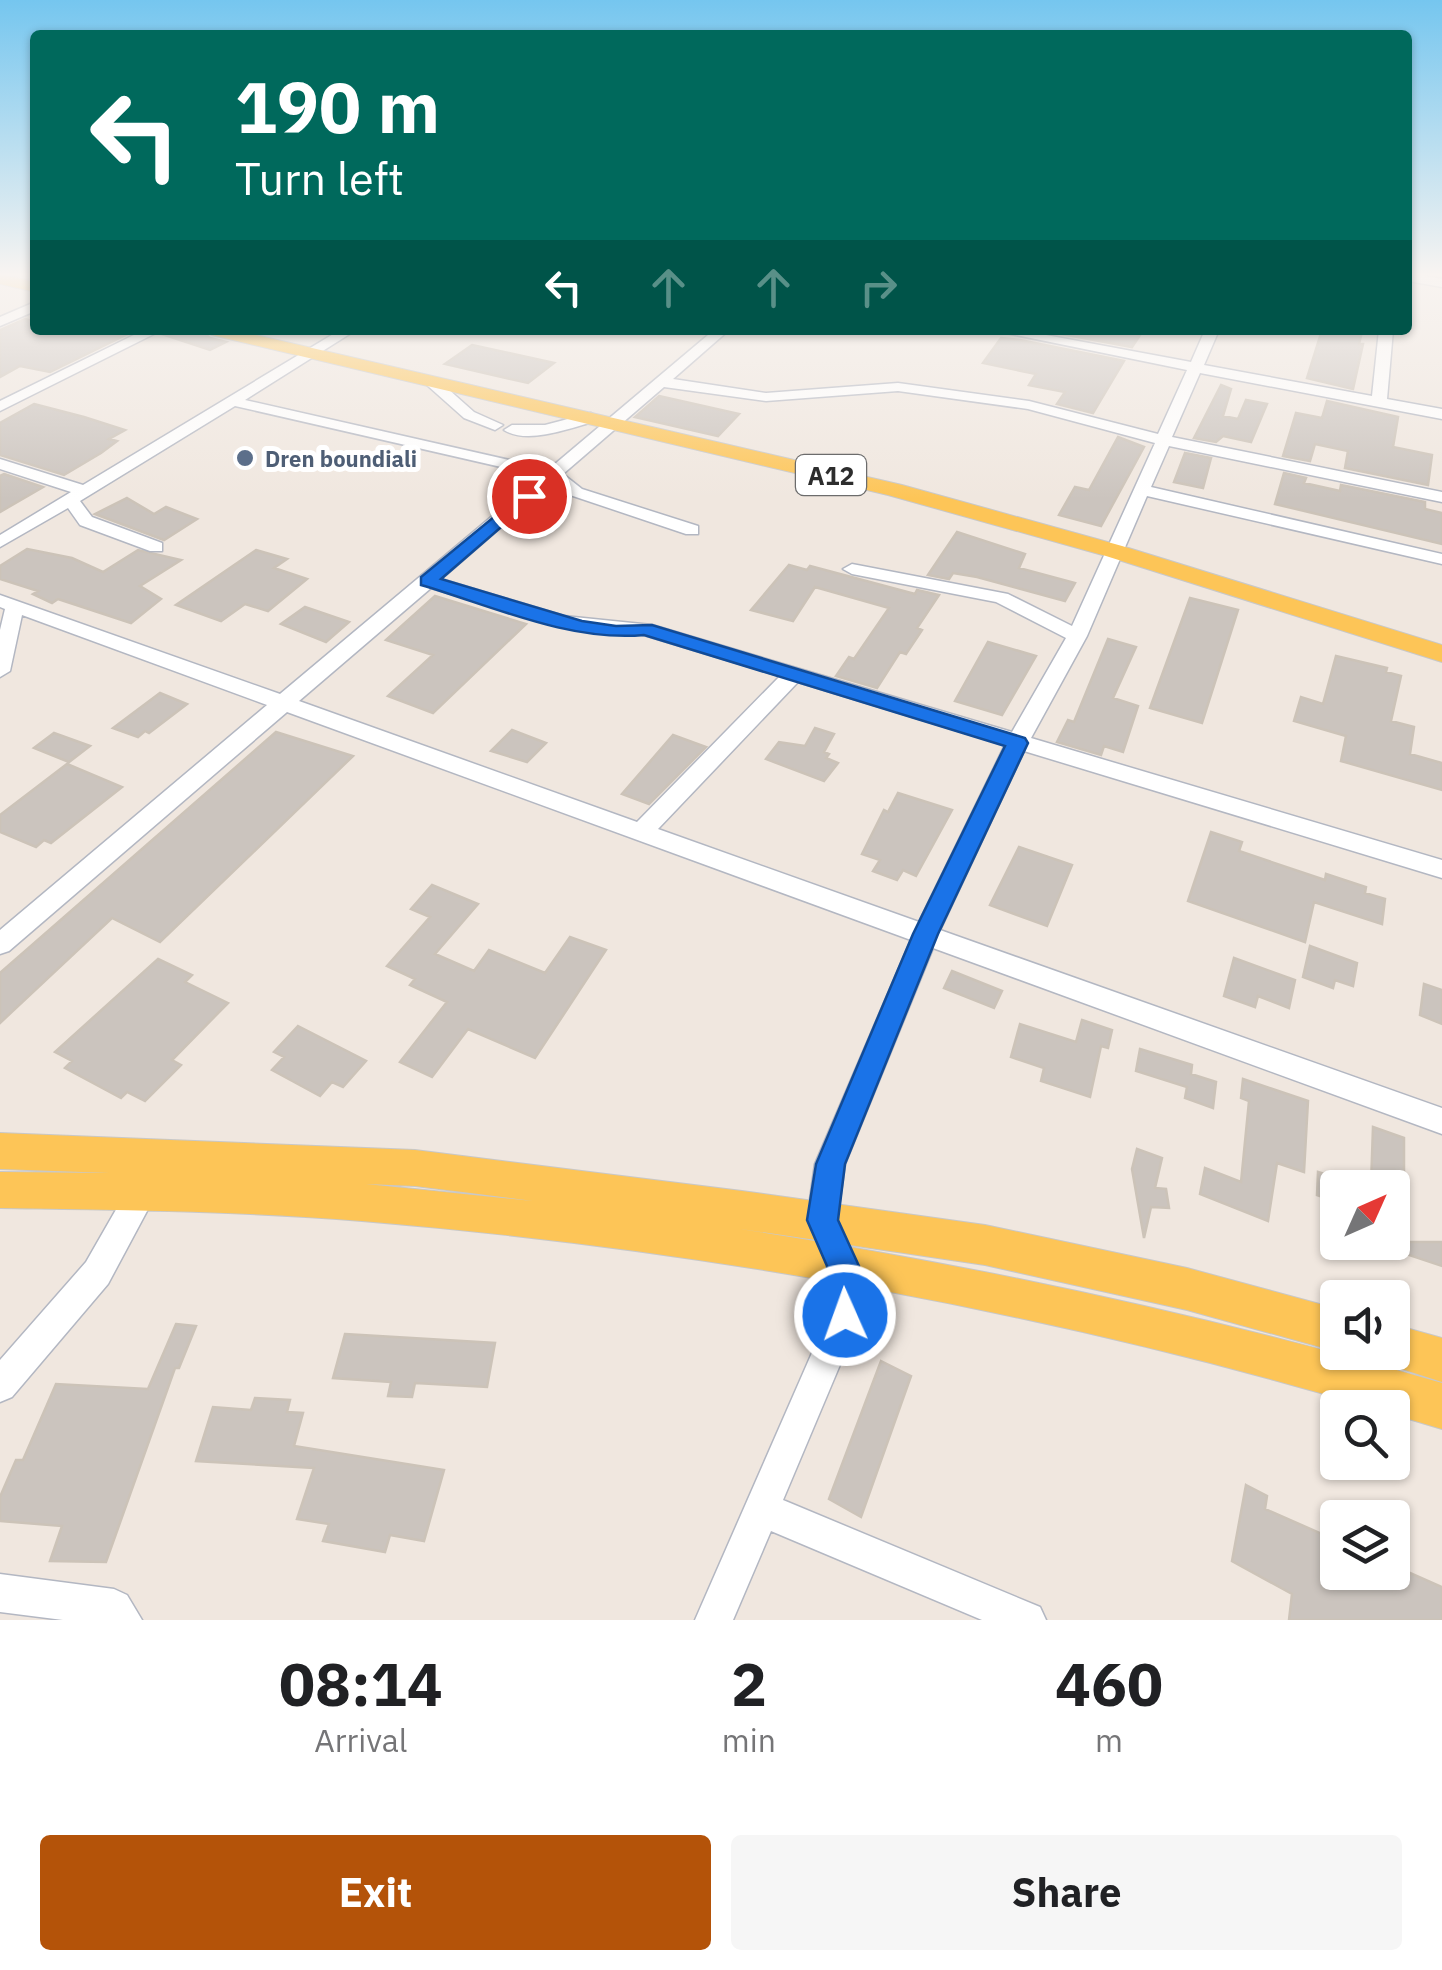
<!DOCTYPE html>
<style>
:root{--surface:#fff;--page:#f6f6f6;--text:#202124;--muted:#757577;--accent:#b45309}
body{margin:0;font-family:"IBM Plex Sans",sans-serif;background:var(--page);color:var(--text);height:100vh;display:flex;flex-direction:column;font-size:38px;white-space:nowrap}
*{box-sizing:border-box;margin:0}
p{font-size:32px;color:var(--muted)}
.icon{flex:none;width:55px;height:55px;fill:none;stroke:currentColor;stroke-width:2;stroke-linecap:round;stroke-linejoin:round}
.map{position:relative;height:1620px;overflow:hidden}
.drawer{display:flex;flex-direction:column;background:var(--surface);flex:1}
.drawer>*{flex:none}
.guide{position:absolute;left:30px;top:30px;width:1382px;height:305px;border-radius:10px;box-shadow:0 2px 8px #0004;background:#00695c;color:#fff;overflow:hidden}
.needle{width:65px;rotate:45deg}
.fabs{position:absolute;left:1320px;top:1170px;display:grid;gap:20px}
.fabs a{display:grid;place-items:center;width:90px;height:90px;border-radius:10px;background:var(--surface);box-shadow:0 2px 8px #0004;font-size:50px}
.pin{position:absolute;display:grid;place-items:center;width:85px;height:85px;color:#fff;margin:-42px;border:5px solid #fff;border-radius:50%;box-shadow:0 2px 10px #0007}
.me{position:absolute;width:110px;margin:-55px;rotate:358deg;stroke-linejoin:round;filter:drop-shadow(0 0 8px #0008)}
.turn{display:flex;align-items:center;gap:35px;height:210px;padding:0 40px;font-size:45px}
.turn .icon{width:130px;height:130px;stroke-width:2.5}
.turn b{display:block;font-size:70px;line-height:85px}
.lanes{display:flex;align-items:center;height:95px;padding:0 40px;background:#0003;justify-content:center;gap:50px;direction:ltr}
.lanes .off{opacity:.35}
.eta{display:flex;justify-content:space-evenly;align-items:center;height:170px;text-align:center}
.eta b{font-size:60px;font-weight:700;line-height:70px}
.button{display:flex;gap:20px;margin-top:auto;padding:20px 40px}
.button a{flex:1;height:115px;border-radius:10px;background:var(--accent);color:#fff;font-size:40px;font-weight:700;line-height:115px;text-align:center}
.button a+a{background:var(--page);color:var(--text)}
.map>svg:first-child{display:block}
.building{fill:#cbc4be;stroke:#ccc3b8;stroke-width:2.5}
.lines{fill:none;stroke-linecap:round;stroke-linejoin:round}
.minor-casing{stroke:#b3b7c2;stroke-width:3}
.major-casing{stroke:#c8c8c8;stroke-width:2}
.minor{fill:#fff;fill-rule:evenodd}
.major{fill:#fdc557;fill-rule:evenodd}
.route{fill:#1a73e8;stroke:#114b97;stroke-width:2.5}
.service-dot{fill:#5c6f8a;stroke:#fff;stroke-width:4}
.labels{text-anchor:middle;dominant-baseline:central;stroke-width:10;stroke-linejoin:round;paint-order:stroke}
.far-service-label{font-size:22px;font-weight:bold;fill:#4e5e75;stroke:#fff;text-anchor:start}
.shield{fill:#fff;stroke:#6c6c6c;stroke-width:2.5}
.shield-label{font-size:25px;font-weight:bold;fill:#2d2d2d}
</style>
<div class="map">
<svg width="1442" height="1620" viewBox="0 0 1442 1620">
<rect width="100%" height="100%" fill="#f0e7df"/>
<!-- building -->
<path class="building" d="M25 319 35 322V330H136L50 372 20 366 0 377V330Z
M165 330H200L210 338 226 342 210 350 162 334Z
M1040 330H1115L1140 335 1132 347Z
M1322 330 1362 332 1359 344H1363L1353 389 1307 378Z
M1001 338 1020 340 1124 361 1093 413 1057 404 1065 392 1029 385 1036 374 983 363Z
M472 345 554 363 528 383 445 364Z
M1221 385 1231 389 1223 416 1238 419 1246 400 1267 404 1251 442 1223 436 1216 442 1194 438Z
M659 396 739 414 718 436 635 417Z
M1327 401 1398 417 1393 447 1432 455 1428 485 1345 468 1348 451 1315 444 1310 461 1283 456 1296 413 1322 418Z
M34 404 84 417 125 430 109 439 117 441 101 453 64 475 0 455V423Z
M1118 437 1144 447 1101 526 1059 515 1075 487 1089 490Z
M1185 453 1211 458 1203 488 1174 482Z
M1284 473 1306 478 1304 483 1340 491 1341 485 1425 502V509L1442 513V544L1275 504Z
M4 474 43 487 0 512V476Z
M127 498 154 514 166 507 197 519 164 540 95 514Z
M957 532 1025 554 1019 568 1075 583 1065 601 977 577 953 573 949 579 928 575Z
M27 549 72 558 103 572 138 550 181 560 140 586 161 599 131 623 58 599 52 603 33 594 38 591 0 579V566Z
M256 550 287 559 274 568 307 579 268 611 245 604 221 621 176 605Z
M789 565 807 570 810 566 915 594 917 590 939 595 917 628 922 630 906 654 900 652 877 688 836 676 849 657 854 659 889 608 815 587 793 621 751 610Z
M435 596 526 624 433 713 388 696 433 655 386 640Z
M1190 598 1238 610 1202 723 1150 708Z
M305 607 349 622 326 642 281 624Z
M1108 639 1136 647 1113 698 1138 706 1123 752 1104 746 1101 755 1057 742 1068 720 1074 722Z
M988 642 1036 656 1002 715 955 701Z
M1336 656 1387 668 1386 672 1401 676 1391 721 1414 727 1410 754 1442 763V790L1341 761 1346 736 1294 721 1301 697 1323 704Z
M160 693 187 704 149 733 145 731 138 737 113 728Z
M815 728 834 734 824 752 829 754 826 758 838 763 824 781 766 759 779 742 805 746Z
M512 730 546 743 527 762 491 751Z
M276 732 353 756 160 942 112 918 0 1023V973Z
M54 733 90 746 69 762 34 748Z
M673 735 706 747 649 804 622 794Z
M67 764 122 787 51 843 44 840 36 847 0 832V815Z
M898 793 952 810 916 876 903 870 897 880 873 871 880 860 862 854 884 810 888 812Z
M1211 832 1242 842 1239 851 1325 880 1326 874 1366 887 1365 893 1385 899 1382 924 1314 902 1305 942 1188 901Z
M1019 847 1072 865 1047 926 990 905Z
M432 885 478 904 435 954 474 971 489 950 545 973 570 937 606 950 535 1058 468 1029 432 1077 400 1062 447 1002 410 985 415 979 387 966 430 917 411 909Z
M1310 946 1357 963 1353 986 1335 980 1333 988 1303 977Z
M1234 958 1295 980 1289 1008 1258 996 1255 1007 1224 996Z
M158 959 192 975 185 982 228 1003 172 1060 181 1065 145 1101 127 1092 121 1098 65 1068 72 1061 55 1052Z
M952 971 1002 991 994 1008 944 988Z
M1424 984 1442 990V1024L1420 1015Z
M1082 1020 1112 1030 1108 1048 1101 1046 1090 1097 1041 1081 1044 1068 1011 1057 1020 1024 1076 1042Z
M298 1026 366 1061 343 1087 332 1082 320 1096 272 1070 284 1057 274 1052Z
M1140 1049 1192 1065 1191 1074 1216 1082 1213 1108 1185 1098 1187 1087 1136 1071Z
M1243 1079 1308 1101 1304 1172 1277 1163 1268 1221 1200 1194 1205 1168 1241 1182 1249 1101 1241 1098Z
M1373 1127 1404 1138V1196L1392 1192V1188L1371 1185Z
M1137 1149 1162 1158 1155 1188 1166 1189 1169 1208 1151 1207 1144 1238 1132 1169Z
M1318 1172 1338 1178V1202L1317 1195Z
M1383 1242H1442V1266L1382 1246Z
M176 1324 196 1326 179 1368H175L106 1562 50 1561 62 1526 0 1521V1497L16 1460H23L56 1384 148 1389Z
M345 1334 495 1343 487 1387 415 1383 412 1397 388 1396 391 1382 333 1378Z
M881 1361 911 1376 861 1517 829 1499Z
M255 1398 290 1400 287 1412 303 1413 294 1446 444 1470 424 1541 390 1535 385 1552 323 1541 329 1524 297 1519 314 1468 196 1461 213 1407 251 1410Z
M1246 1485 1267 1496 1265 1509 1338 1541V1572H1392V1565L1442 1587V1620H1289L1292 1594 1232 1561Z"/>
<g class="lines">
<defs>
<path id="minor" d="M1408 273 1442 279V287L1408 281Z
M35 302V311L0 326V317Z
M144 330H162L0 411V401Z
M340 330H356L245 400 549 469 714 330H729L673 379 766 393 898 383 1029 401 1158 434 1187 370 991 330H1019L1191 362 1205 330H1219L1204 365 1372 396 1379 330H1393L1387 399 1442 409V419L1200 373 1172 437 1442 492V502L1169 446 1151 487 1442 554V564L1147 496 1087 636 1031 738 1442 860V878L1024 751 940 930 1442 1108V1134L933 948 845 1164 837 1220 859 1266 861 1315 783 1500 1040 1607 1046 1620H982L771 1531 733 1620H695L829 1314 827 1267 807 1221 815 1164 911 940 287 712 9 951 0 954V930L267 705 22 615 10 671 0 677V630L5 609 0 607V595L280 694 540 476 235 406 80 501 92 517 162 543V551H150L80 525 68 508 0 547V535L71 492 0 469V459L83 485ZM664 387 766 401 898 391 1028 409 1155 443 1072 626 1008 594 852 564 843 569 852 574 996 602 1066 638 1012 732 652 625 564 616 441 579 553 482 570 495 686 534H698V526L582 489 563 474ZM431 588 564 627 644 635 780 676 637 822 299 701ZM798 682 1005 745 919 922 658 829Z
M428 380H438L474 412 503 425 495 430 464 418 428 386Z
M591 413 599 418 596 421C570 428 528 445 504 430L512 425H545Z
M147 1169 157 1173 162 1183 108 1284 12 1397 0 1402V1360L86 1262 137 1173Z
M0 1574 114 1589 127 1595 142 1620H63L0 1612Z"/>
<path id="major" d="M0 274 35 282V292L0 284Z
M203 330H235L902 485 1122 546 1442 645V662L1106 556 888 495 212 335Z
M0 1133 415 1150 742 1191 985 1225 1187 1268 1338 1309V1352L1187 1310 985 1265 707 1224C956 1261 1200 1313 1442 1383V1429L1392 1414V1408H1372C1047 1311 700 1249 362 1221 242 1211 121 1210 0 1208V1172L109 1173 0 1169ZM366 1184 415 1186 533 1201Z
M1392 1324 1442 1338V1382L1377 1361 1373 1352H1392Z"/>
</defs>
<!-- minor casing -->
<use href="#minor" class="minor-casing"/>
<!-- major casing -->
<use href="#major" class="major-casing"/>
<!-- minor -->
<use href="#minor" class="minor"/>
<!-- major -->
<use href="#major" class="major"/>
</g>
<!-- sky -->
<linearGradient id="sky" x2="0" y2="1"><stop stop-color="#75c6ef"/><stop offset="0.55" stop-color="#f8f4f1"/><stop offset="1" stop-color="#f8f4f1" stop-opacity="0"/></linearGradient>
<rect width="1442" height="499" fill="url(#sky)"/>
<!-- route -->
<path class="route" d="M523 493 537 496 441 579 582 621 616 626 652 625 1025 738 1028 743 938 934 845 1164 838 1220 859 1266 861 1315 856 1326 845 1331 833 1326 829 1315 827 1266 807 1220 816 1164 913 934 1005 746 644 635C570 642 492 606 421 585V577Z"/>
<!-- markers -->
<circle class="service-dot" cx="245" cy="458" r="10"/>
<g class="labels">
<!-- far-service labels -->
<g class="far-service-label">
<text x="265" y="458">Dren boundiali</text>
</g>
<!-- shield labels -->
<rect class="shield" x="796" y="455" width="70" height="40" rx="8"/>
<g class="shield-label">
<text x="831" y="475">A12</text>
</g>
</g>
</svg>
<div class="fabs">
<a><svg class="needle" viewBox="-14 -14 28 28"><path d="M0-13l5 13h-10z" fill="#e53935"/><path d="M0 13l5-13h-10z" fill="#757577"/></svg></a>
<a><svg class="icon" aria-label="sound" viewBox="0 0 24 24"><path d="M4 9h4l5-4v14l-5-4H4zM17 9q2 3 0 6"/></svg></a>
<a><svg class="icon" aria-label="search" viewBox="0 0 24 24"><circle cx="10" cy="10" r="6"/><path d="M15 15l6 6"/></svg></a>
<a><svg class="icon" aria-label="layers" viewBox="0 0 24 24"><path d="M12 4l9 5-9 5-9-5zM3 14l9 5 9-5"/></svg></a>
</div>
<div class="pin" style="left:529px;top:496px;background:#d93025"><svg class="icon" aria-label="arrive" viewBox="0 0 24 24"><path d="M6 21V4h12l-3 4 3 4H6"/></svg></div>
<svg class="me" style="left:845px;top:1315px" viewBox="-20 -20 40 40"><circle r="17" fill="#1a73e8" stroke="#fff" stroke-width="3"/><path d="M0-11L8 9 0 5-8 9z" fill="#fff"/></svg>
<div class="guide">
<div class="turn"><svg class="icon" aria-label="left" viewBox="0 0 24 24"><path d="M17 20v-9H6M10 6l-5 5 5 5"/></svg><div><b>190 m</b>Turn left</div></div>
<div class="lanes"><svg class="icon" aria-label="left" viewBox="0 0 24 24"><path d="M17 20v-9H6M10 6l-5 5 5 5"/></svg><svg class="icon off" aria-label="ahead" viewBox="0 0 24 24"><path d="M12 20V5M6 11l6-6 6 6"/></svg><svg class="icon off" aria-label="ahead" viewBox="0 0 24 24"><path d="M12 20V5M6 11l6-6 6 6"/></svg><svg class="icon off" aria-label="right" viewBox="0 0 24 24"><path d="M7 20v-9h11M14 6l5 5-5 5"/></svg></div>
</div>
</div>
<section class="drawer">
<div class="eta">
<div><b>08:14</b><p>Arrival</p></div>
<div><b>2</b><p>min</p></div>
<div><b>460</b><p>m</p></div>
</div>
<div class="button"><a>Exit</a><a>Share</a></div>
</section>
